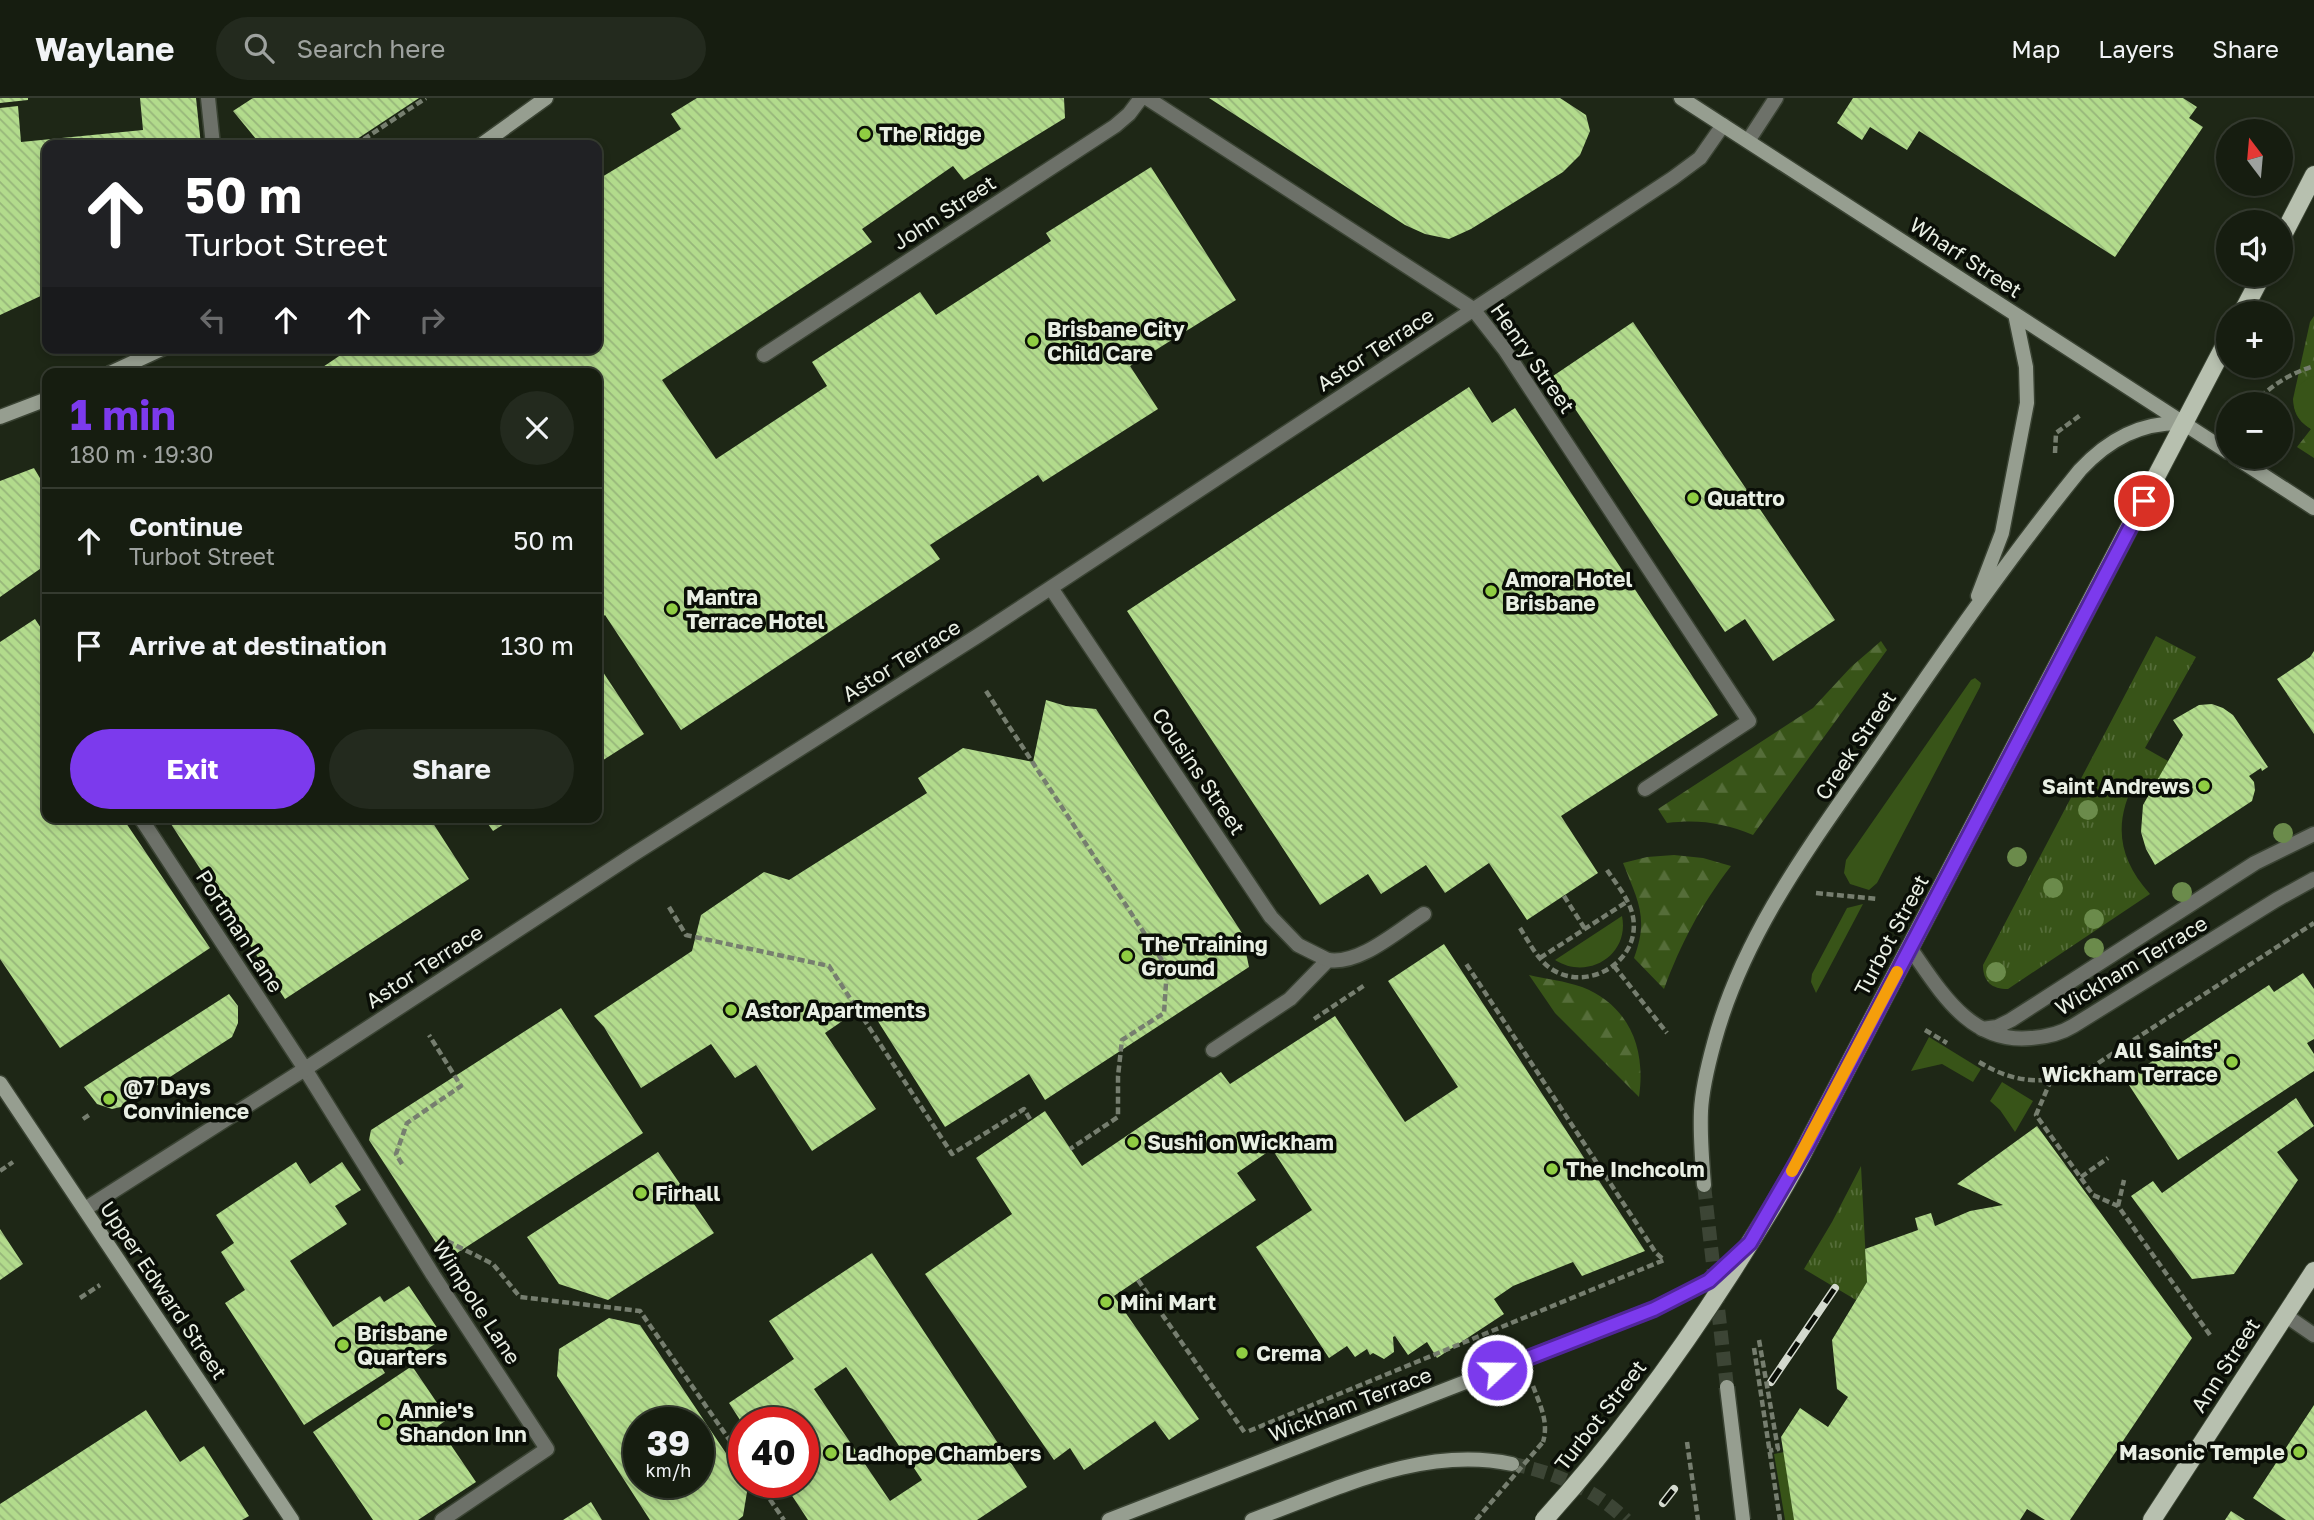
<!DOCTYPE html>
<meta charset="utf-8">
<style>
:root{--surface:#161d10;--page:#232a1e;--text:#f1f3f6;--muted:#9ea29f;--line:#353b30;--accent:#7c3aed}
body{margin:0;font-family:"Golos Text",sans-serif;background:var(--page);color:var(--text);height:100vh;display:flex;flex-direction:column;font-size:26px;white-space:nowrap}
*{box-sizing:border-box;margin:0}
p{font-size:23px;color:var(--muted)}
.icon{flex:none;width:38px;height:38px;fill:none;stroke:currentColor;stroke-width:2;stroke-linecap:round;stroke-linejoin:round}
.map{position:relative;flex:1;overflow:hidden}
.sheet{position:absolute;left:42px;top:270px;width:560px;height:455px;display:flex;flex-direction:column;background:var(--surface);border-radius:14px;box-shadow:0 4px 10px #0003,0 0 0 2px var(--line)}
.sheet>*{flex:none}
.banner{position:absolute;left:42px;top:42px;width:560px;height:214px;border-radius:14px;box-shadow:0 4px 10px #0003,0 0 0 2px var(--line);background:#202124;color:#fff;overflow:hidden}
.needle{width:46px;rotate:344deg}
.buttons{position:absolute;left:2216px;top:21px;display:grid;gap:14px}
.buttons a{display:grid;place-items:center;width:77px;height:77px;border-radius:50%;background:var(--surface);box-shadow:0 4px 10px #0003,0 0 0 2px var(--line);font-size:35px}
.speed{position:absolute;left:623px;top:1309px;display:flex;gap:14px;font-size:35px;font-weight:700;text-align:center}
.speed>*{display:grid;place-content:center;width:91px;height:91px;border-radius:50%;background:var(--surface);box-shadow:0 4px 10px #0003,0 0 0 2px var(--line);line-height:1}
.speed small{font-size:18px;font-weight:400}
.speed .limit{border:10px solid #d22;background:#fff;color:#111}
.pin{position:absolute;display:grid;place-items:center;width:60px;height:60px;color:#fff;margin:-30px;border:4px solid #fff;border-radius:50%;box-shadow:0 2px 7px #0007}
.me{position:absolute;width:77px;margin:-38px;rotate:69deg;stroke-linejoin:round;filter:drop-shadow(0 0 5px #0008)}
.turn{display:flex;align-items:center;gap:24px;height:147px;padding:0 28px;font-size:32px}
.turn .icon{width:91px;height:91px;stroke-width:2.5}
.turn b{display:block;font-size:49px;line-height:60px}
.lanes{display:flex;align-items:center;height:66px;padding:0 28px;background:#0003;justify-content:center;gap:35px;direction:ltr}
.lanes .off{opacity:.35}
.round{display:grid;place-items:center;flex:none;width:74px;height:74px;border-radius:37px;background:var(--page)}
.overview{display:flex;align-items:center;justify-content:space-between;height:119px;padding:0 28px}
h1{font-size:42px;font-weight:700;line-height:52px;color:var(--accent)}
.cta{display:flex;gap:14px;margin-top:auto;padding:14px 28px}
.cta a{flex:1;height:80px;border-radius:42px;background:var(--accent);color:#fff;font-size:28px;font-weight:700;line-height:80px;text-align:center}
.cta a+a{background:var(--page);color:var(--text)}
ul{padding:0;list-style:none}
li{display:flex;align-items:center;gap:21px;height:105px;padding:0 28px;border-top:2px solid var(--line)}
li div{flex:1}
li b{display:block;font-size:26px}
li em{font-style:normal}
header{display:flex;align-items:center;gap:42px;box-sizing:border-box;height:98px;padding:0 35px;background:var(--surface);border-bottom:2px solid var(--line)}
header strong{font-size:33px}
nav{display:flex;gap:38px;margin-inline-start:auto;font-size:24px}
.search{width:490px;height:63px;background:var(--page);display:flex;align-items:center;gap:18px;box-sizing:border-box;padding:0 24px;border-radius:38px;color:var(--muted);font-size:26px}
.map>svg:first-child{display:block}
.grass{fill:url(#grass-tufts)}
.forest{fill:url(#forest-firs)}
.park{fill:url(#park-crowns)}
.garden{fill:#385418}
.building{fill:url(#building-back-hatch);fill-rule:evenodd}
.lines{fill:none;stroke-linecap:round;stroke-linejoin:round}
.secondary-tunnel{stroke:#3c4535;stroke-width:14;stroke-dasharray:14 7;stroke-linecap:butt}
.lane-casing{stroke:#3a4333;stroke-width:17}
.street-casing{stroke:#3a4333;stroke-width:17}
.secondary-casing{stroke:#3a4333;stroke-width:17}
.primary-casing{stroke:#3a4333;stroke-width:20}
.path{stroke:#767e6f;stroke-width:4.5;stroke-dasharray:7 3.5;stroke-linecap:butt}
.lane{stroke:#6d7169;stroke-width:14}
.street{stroke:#6d7169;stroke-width:14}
.secondary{stroke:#969e90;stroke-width:14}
.primary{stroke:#b7c0af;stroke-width:18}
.rail-casing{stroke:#d3d9ce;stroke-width:8}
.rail{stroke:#0a0e07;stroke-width:5;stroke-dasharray:16;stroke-linecap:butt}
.secondary-bridge-casing{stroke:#3a4333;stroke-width:17;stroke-linecap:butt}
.primary-bridge-casing{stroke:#3a4333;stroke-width:20;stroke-linecap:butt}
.path-bridge{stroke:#767e6f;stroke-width:4.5;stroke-dasharray:7 3.5;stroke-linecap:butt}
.secondary-bridge{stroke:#969e90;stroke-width:14}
.primary-bridge{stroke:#b7c0af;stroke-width:18}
.tree{fill:#6b8b4b}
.route-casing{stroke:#51269a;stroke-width:18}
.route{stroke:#7c3aed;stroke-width:12}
.slow{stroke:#f59e0b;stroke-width:12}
.poi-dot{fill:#8fcd42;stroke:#0a0e07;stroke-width:2.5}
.labels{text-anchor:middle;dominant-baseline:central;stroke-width:7;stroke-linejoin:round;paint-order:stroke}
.poi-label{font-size:21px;font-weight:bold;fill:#e9efe4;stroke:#0a0e07;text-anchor:start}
.street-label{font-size:21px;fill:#e9efe4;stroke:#0a0e07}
</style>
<header>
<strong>Waylane</strong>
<div class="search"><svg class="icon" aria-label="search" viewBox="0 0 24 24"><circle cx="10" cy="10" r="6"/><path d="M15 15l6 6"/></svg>Search here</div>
<nav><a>Map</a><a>Layers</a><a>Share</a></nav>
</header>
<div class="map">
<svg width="2314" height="1422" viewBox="0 0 2314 1422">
<defs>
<pattern id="grass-tufts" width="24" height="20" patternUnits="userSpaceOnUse" patternTransform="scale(1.75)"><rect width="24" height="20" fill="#385418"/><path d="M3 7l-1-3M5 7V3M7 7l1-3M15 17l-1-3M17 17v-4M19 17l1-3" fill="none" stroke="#556d39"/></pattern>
<pattern id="forest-firs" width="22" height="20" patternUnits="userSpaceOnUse" patternTransform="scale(1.75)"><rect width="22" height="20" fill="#385418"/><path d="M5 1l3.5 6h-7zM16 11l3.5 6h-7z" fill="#556d39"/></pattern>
<pattern id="park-crowns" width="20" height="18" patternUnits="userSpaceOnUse" patternTransform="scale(1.75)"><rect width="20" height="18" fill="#385418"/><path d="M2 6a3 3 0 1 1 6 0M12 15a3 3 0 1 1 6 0" fill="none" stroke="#556d39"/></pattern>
<pattern id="building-back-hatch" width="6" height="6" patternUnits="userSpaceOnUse" patternTransform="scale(1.75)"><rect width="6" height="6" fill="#b2db8c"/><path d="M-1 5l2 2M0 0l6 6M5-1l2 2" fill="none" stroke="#97b67a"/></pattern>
</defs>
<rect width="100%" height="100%" fill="#1e2716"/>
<!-- grass -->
<path class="grass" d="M2156 538 2196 559 2145 650 2168 663 2157 683 2137 680C2113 723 2117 759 2150 796L2008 891C1992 891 1983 884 1983 867Z
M1861 1068 1867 1184 1856 1202 1804 1171 1832 1124Z"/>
<!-- forest -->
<path class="forest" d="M2314 281V360L2297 349 2311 331 2305 325Z
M1881 543 1887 552 1753 737C1724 725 1699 721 1667 725L1658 711 1813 610 1851 569Z
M1674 757 1703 760 1731 768C1701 807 1681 845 1664 891L1634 860C1649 820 1638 803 1623 765L1647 759Z
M1529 877C1546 881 1565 883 1582 889 1630 908 1646 951 1639 999L1555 915Z"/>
<!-- park -->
<path class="park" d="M2314 218V333C2300 324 2294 318 2293 301L2310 224Z"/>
<!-- garden -->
<path class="garden" d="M2314 278V332C2288 321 2286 287 2314 278Z
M1975 580 1981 585 1980 589 1877 785 1869 792 1850 786 1844 775 1846 762 1971 582Z
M1863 806 1816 895 1811 884 1812 876 1847 810Z
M1622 818C1630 857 1588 883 1555 862Z
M1929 939 1981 971 1973 984 1942 966 1911 973Z
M2002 984 2033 1003 2015 1034 2000 1012 1990 1003Z
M1784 1354 1794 1422H1785L1774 1356Z"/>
<!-- building -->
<path class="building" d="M0 0H28V2L0 5Z
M140 0H196L201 47H47V195L0 217V10L18 8 21 44 143 32Z
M253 0H419L348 47H261L233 13Z
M697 0H1064L1065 20 964 82 953 68 862 131 872 144 662 282 716 361 827 288 812 264 920 194 936 217 1051 143 1046 135 1151 69 1236 202 1130 268 1158 311 1043 384 1038 377 930 447 940 461 681 632 605 517 597 523V275H314L351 250H597V82L681 31 671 16Z
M1209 0H1560L1586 17 1590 33 1580 57 1563 74 1471 131 1449 141 1425 136 1405 127Z
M1853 0H2183L2197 9 2189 20 2203 29 2115 159 1919 33 1907 52 1870 29 1862 42 1837 25Z
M1633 224 1835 522 1773 563 1745 521 1725 534 1553 278Z
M1469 289 1492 325 1515 310 1718 617 1561 718 1598 775 1527 822 1489 765 1445 795 1426 767 1381 796 1368 776 1320 807 1127 513Z
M34 370 47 392V466L0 499V383Z
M35 521 47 539V600L42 604 47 611V719H122L210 850 60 950 0 861V544Z
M2314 553V636L2277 581 2310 559Z
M597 565 644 636 597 666Z
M1046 602 1066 608 1096 611 1242 835 1249 869 1045 1002 1029 976 945 1029 867 906 825 935 876 1011 812 1053 756 967 735 980 711 946 641 990 604 929 594 918 692 853 701 817 764 774 789 782 927 695 918 680 963 650 1033 664Z
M2212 606 2223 610 2233 617 2268 669 2262 673 2261 670 2249 678 2254 684 2255 692 2252 703 2155 767 2146 751 2141 734 2143 707 2183 637 2173 622 2199 607Z
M175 719H429L469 781 285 901 169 723Z
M483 719H515L493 733Z
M1444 846 1645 1153 1582 1178 1573 1164 1513 1188 1494 1201 1504 1216 1437 1260 1427 1244 1408 1257 1395 1238 1393 1239 1394 1254 1384 1261 1373 1255 1370 1257 1367 1251 1355 1259 1347 1248 1329 1260 1256 1149 1312 1112 1272 1051 1237 1075 1256 1102 1114 1198 1199 1321 1169 1342 1155 1323 1084 1372 1070 1350 1054 1362 925 1176 1012 1116 976 1060 1045 1013 1082 1068 1221 974 1230 986 1335 918 1405 1024 1458 989 1388 883Z
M2303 875 2314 891V941L2307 945 2314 956V973L2178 1062 2125 981 2269 887 2274 894Z
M229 896 238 908V925L232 939 125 1008 112 1011 97 1006 84 989Z
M561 910 643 1035 457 1155 442 1154 369 1042 371 1032Z
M2296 1000 2314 1028 2277 1054 2298 1082 2234 1176 2192 1181 2131 1098 2153 1083 2162 1095Z
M2037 1028 2192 1240 2070 1422H2045L2027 1411 2020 1422H1794L1781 1339 1800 1310 1828 1329 1848 1299 1837 1291 1832 1242 1867 1184 1865 1151 1918 1132 1915 1120 1931 1115 1935 1128 1970 1113 2003 1107 1957 1086Z
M658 1054 714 1135 608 1202 559 1186 527 1139Z
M296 1064 310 1086 342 1064 361 1092 335 1108 347 1126 290 1163 333 1229 380 1198 384 1204 409 1188 444 1240 401 1268 391 1253 377 1262 385 1275 304 1327 225 1205 245 1192 221 1154 234 1145 216 1117Z
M0 1131 23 1166 0 1182Z
M872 1155 1027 1389 977 1422H808L783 1384H803V1325H742L729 1305 794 1261 769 1223ZM846 1269 922 1382 890 1403 814 1291Z
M609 1220 640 1227 748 1388 743 1418 738 1422H650L557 1278 559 1251ZM639 1325H698V1384H639Z
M412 1268 448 1321 438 1328 476 1384 418 1422H373L313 1334Z
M2314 1307V1422H2286L2253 1400Z
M146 1312 180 1364 204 1348 249 1418 242 1422H0V1406Z
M591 1404 602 1422H563Z
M2231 1413 2245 1422H2225Z"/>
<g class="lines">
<!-- secondary-tunnel -->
<path class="secondary-tunnel" d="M1704 1087 1727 1289
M1512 1366C1554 1374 1596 1392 1626 1422"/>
<defs>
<path id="lane" d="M1748 43 1776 0
M1473 211 1505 252 1749 623 1645 691
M1982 931 1997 929 2011 922 2255 765 2314 736
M1213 952 1290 901 1328 862C1360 867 1397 833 1424 816
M305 971 433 1177 547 1351 442 1422
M2285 1217 2314 1237"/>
<path id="street" d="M208 0 213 47
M1147 0 1473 211
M764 257 1115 28 1129 16 1141 0
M1051 490 1271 819 1298 847 1328 862
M140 719 305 971
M1910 850C1941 894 1970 946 2031 940 2046 939 2060 936 2073 928L2276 802 2314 781
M85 1111 305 971 634 756 979 537 1673 80 1700 60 1723 27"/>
<path id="secondary" d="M1681 0 2228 354
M481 47 546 0
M110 275 164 250
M0 319 47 301
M2235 359 2314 410
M1978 498 2002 435 2027 305 2026 269 2015 216
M0 985 292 1422
M1704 1087C1702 1063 1700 1037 1701 1013 1702 991 1708 967 1714 945 1745 829 1820 735 1887 637 1948 547 2011 457 2080 372 2109 341 2141 324 2183 325
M1109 1422 1654 1211
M1252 1422C1335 1392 1422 1347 1512 1366"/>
<path id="primary" d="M2280 143 2314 77
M2242 215 2262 177
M1810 1041 2228 241
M2152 1422 2314 1173"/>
</defs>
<!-- lane casing -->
<use href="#lane" class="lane-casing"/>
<!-- street casing -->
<use href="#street" class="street-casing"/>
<!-- secondary casing -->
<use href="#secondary" class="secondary-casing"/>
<!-- primary casing -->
<use href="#primary" class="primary-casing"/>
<!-- path -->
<path class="path" d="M355 47 426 0
M2260 299C2277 284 2292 275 2314 268
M2055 355 2056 335 2082 316
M986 593 1167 870 1164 915 1122 942 1118 978V1019L1070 1051
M1816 795 1878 801
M1564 798 1585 831
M669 809 686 837 829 868 952 1056 1024 1011 1031 1023
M1520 830C1529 844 1538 863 1553 872 1589 894 1641 863 1633 819 1630 802 1617 787 1607 772
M1540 860 1628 803
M1614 868 1667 935
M1314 921 1365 887
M1925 932 1947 945
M1979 964C2017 987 2048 987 2089 971L2314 825
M2051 982 2036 1017 2093 1097 2118 1108 2210 1237
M83 1021 89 1017
M402 1066 396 1056 407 1025 461 988 429 937
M0 1073 13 1064
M2081 1079 2108 1060
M2118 1108 2124 1082
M447 1143 493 1166 520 1199 640 1213 744 1363
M1138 1182 1245 1335
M80 1200 100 1187
M1533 1288C1540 1307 1549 1324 1543 1344
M1249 1333 1664 1162 1656 1155 1465 864
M758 1384 784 1422"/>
<!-- lane -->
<use href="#lane" class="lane"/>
<!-- street -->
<use href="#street" class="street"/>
<!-- secondary -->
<use href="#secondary" class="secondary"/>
<!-- primary -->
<use href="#primary" class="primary"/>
<defs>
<path id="rail" d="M1771 1284 1835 1190
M1663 1405 1674 1391"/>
</defs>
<!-- rail casing -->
<use href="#rail" class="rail-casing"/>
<!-- rail -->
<use href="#rail" class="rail"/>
<defs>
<path id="secondary-bridge" d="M1654 1211 1709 1183 1736 1160
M1727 1289 1743 1422"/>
<path id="primary-bridge" d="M1544 1422C1614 1345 1675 1262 1731 1175 1758 1132 1787 1087 1810 1041"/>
</defs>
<!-- secondary-bridge casing -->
<use href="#secondary-bridge" class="secondary-bridge-casing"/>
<!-- primary-bridge casing -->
<use href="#primary-bridge" class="primary-bridge-casing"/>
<!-- path-bridge -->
<path class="path-bridge" d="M1759 1242 1778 1351 1769 1353
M1754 1250 1780 1422
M1687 1344 1698 1422
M1476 1422 1543 1344"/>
<!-- secondary-bridge -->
<use href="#secondary-bridge" class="secondary-bridge"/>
<!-- primary-bridge -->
<use href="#primary-bridge" class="primary-bridge"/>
</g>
<!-- trees -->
<g class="tree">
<circle cx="2088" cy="712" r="10"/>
<circle cx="2283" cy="735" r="10"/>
<circle cx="2017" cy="759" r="10"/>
<circle cx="2053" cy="790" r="10"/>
<circle cx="2182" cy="794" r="10"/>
<circle cx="2094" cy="821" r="10"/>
<circle cx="2094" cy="850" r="10"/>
<circle cx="1996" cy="874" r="10"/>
</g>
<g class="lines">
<defs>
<path id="route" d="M1497 1272 1654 1211 1709 1183 1750 1145 1807 1047 2144 403"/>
</defs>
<!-- route casing -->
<use href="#route" class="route-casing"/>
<!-- route -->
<use href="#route" class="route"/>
<!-- slow -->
<path class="slow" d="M1792 1073 1897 874"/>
</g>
<!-- markers -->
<g class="poi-dot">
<circle cx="865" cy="36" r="7"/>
<circle cx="1033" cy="243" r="7"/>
<circle cx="1693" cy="400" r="7"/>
<circle cx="1491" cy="493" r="7"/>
<circle cx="672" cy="511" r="7"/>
<circle cx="2204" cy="688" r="7"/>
<circle cx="1127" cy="858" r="7"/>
<circle cx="731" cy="912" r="7"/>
<circle cx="2232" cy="964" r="7"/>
<circle cx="109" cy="1001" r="7"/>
<circle cx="1133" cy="1044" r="7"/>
<circle cx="1552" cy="1071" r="7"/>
<circle cx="641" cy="1095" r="7"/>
<circle cx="1106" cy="1204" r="7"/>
<circle cx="343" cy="1247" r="7"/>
<circle cx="1242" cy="1255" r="7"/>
<circle cx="385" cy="1324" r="7"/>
<circle cx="2299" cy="1354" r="7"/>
<circle cx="831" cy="1355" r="7"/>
</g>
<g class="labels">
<!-- poi labels -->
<g class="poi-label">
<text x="879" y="36">The Ridge</text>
<text x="1047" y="231">Brisbane City<tspan x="1047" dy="24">Child Care</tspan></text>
<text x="1707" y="400">Quattro</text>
<text x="1505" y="481">Amora Hotel<tspan x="1505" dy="24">Brisbane</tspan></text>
<text x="686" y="499">Mantra<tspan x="686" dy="24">Terrace Hotel</tspan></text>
<text x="2190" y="688" text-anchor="end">Saint Andrews</text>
<text x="1141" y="846">The Training<tspan x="1141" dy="24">Ground</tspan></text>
<text x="745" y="912">Astor Apartments</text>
<text x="2218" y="952" text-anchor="end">All Saints'<tspan x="2218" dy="24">Wickham Terrace</tspan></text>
<text x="123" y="989">@7 Days<tspan x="123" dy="24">Convinience</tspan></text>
<text x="1147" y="1044">Sushi on Wickham</text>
<text x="1566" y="1071">The Inchcolm</text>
<text x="655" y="1095">Firhall</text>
<text x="1120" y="1204">Mini Mart</text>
<text x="357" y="1235">Brisbane<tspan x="357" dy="24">Quarters</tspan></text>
<text x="1256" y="1255">Crema</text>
<text x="399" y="1312">Annie's<tspan x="399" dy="24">Shandon Inn</tspan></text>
<text x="2285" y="1354" text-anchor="end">Masonic Temple</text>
<text x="845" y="1355">Ladhope Chambers</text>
</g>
<!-- street labels -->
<g class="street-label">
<text transform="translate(944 114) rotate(-33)">John Street</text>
<text transform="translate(1966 159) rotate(33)">Wharf Street</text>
<text transform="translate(1375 251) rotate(-33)">Astor Terrace</text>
<text transform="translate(1533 260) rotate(55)">Henry Street</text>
<text transform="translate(901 562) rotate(-32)">Astor Terrace</text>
<text transform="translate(1855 647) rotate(-56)">Creek Street</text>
<text transform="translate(1199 673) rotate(56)">Cousins Street</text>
<text transform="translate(240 833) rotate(57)">Portman Lane</text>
<text transform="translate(1891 837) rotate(-62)">Turbot Street</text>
<text transform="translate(2131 867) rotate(-31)">Wickham Terrace</text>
<text transform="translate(424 868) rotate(-33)">Astor Terrace</text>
<text transform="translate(164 1192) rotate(56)">Upper Edward Street</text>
<text transform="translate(477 1204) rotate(57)">Wimpole Lane</text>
<text transform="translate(2225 1267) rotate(-57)">Ann Street</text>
<text transform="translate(1350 1306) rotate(-21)">Wickham Terrace</text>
<text transform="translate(1600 1317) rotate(-52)">Turbot Street</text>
</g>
</g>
</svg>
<div class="buttons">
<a><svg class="needle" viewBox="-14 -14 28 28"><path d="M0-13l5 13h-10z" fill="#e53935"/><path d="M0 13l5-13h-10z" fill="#9ea29f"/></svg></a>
<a><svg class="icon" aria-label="sound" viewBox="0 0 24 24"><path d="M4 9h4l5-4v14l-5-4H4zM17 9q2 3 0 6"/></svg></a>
<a>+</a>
<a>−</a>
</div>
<div class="speed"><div>39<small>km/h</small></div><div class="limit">40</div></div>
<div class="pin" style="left:2144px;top:403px;background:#d93025"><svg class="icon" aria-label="arrive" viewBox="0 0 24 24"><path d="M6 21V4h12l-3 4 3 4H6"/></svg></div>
<svg class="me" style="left:1497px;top:1272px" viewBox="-20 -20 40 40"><circle r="17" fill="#7c3aed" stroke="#fff" stroke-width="3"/><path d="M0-11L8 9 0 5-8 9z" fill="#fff"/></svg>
<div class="banner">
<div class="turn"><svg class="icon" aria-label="ahead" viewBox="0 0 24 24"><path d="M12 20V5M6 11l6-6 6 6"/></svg><div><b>50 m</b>Turbot Street</div></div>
<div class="lanes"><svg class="icon off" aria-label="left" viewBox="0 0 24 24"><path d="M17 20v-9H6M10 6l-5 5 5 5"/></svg><svg class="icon" aria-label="ahead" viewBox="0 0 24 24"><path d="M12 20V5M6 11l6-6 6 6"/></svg><svg class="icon" aria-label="ahead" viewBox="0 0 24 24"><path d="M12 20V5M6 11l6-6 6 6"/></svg><svg class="icon off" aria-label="right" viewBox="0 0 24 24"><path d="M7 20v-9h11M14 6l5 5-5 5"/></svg></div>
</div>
<section class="sheet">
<div class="overview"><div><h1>1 min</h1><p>180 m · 19:30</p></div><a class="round"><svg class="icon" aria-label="close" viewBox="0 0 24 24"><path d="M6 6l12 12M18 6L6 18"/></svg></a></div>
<ul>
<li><svg class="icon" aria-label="ahead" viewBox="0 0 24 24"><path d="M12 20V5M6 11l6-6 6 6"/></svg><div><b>Continue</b><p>Turbot Street</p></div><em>50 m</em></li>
<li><svg class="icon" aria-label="arrive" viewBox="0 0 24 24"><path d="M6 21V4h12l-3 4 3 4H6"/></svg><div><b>Arrive at destination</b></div><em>130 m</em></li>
</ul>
<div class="cta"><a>Exit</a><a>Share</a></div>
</section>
</div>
